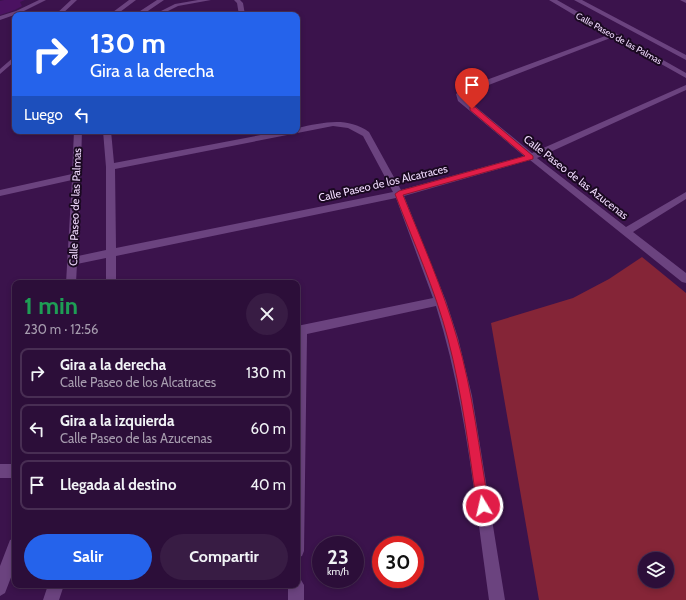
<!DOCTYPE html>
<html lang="es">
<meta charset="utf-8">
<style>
:root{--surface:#2c0e39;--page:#381c44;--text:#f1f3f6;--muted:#a69cae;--line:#482e53;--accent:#2563eb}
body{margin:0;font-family:Cabin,sans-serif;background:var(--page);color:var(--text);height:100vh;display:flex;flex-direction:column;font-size:15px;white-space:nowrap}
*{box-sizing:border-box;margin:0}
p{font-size:13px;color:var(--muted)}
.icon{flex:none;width:22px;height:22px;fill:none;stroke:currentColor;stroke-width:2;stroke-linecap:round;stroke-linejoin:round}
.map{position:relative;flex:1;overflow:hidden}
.side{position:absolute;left:12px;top:280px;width:288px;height:308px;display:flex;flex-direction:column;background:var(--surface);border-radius:8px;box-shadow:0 2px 6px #0003,0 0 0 1px var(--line)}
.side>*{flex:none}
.guide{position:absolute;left:12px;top:12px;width:288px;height:122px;border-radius:8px;box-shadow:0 2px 6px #0003,0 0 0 1px var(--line);background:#2563eb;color:#fff;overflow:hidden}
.fabs{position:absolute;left:638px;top:552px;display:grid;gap:8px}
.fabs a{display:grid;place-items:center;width:36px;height:36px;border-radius:50%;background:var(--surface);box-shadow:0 2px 6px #0003,0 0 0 1px var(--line);font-size:20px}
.speed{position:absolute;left:312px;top:536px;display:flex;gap:8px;font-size:20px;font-weight:700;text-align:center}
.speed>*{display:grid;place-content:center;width:52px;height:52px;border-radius:50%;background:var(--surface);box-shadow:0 2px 6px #0003,0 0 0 1px var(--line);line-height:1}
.speed small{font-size:10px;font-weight:400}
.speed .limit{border:6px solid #d22;background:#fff;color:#111}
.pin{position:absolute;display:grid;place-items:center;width:34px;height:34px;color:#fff;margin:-41px -17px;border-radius:50% 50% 50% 0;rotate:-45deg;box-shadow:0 0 4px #0007}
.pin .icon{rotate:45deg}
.me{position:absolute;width:44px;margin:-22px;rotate:351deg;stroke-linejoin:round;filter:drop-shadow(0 0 3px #0008)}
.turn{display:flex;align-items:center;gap:14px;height:84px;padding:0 12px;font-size:18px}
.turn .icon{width:52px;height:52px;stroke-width:2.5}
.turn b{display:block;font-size:28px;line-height:34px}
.then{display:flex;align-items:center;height:38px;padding:0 12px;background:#0003;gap:8px;font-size:15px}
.round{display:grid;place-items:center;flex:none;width:42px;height:42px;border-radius:21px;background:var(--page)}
.overview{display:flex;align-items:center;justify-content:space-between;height:68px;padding:0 12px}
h1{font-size:24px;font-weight:700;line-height:30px;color:#1e9e55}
.primary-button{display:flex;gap:8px;margin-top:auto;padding:8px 12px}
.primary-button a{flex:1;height:46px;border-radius:24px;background:var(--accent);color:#fff;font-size:16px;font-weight:700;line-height:46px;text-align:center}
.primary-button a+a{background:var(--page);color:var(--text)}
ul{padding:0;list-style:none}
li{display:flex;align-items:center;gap:12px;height:50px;margin:0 8px 6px;padding:0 4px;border:2px solid var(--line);border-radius:8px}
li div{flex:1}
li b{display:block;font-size:15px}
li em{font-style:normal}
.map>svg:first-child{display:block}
.green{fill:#852537;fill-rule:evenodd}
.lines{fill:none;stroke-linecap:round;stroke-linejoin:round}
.service{fill:#6b437f;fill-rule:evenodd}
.minor{fill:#6b437f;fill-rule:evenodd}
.shaded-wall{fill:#4b1261}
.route{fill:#e11d48;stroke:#92132f}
.labels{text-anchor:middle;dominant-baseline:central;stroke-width:4;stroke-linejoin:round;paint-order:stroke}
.far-street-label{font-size:9px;fill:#f0dafd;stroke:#1a0921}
.street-label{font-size:11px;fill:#f0dafd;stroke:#1a0921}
</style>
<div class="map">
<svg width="686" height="600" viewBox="0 0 686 600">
<rect width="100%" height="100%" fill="#3b134c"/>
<!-- green -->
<path class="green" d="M642 257 686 293V600H539L491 323 573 298 609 279ZM645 559H667V581H645Z"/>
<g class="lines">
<!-- service -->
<path class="service" d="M39 0H46L20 13 0 20V16L16 11Z
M71 0H77L61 15H55Z
M198 0H211L178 6 160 15H153L175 4Z
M234 0H240L243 3 245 15H239L237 3Z
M15 56V61L0 74V69Z"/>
<!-- minor -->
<path class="minor" d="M129 0H136L116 15H109Z
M157 0H164L142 15H134Z
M549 0H557L686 73V78L613 37 468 93 464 95 465 98 532 153 686 85V90L537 158 626 227 686 192V199L633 232 686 273V283L682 282 530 160 404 196 446 301 458 338 472 396 505 600H489C475 502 466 401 436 306L307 334 304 551 302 556 297 558V326L433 298 396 198 116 256V283H106V258L77 264 76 283H66L72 180 0 196V190L72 174 74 131H82L78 256 106 250V167L103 131H111L114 163 282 131H297V128C323 123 346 116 369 132L401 190 524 156 458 101 456 94 462 89 608 35ZM333 126 348 128 363 136 393 192 116 248 115 169Z
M574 0H582L686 55V60Z
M680 0H686V3Z
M0 464H15V478H0Z
M15 538V567L5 593 0 596V566L10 540Z
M297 578 301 580 304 585V600H288V585H297Z
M48 585H64L59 600H43Z"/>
</g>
<!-- shaded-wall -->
<path class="shaded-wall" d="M4 0H25L20 2 22 6 15 10 0 15V1Z"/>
<!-- route -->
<path class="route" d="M470 107H475L533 156V159L403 195C422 242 443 289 457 338 473 392 479 450 489 506L487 510 483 512 479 510 477 506C469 450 462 393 448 339 435 289 413 241 395 194L399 191 525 156 470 110Z"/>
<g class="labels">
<!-- far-street labels -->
<g class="far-street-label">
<text transform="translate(619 38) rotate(29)">Calle Paseo de las Palmas</text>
</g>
<!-- street labels -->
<g class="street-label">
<text transform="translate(576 177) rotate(38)">Calle Paseo de las Azucenas</text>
<text transform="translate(383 183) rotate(-13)">Calle Paseo de los Alcatraces</text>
<text transform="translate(75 207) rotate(-88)">Calle Paseo de las Palmas</text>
</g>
</g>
</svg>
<div class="fabs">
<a><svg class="icon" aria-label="layers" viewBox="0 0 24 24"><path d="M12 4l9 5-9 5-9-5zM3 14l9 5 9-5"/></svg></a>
</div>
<div class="speed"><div>23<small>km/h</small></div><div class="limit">30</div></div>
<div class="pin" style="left:472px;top:109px;background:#d93025"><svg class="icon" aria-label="arrive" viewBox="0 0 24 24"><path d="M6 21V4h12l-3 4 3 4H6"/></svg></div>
<svg class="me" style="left:483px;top:506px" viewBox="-20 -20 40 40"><circle r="17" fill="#e11d48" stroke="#fff" stroke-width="3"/><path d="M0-11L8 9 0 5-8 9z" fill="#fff"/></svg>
<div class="guide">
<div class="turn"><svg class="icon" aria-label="right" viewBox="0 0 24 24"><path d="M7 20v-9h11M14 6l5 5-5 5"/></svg><div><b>130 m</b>Gira a la derecha</div></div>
<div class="then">Luego<svg class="icon" aria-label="left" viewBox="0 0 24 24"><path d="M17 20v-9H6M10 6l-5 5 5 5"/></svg></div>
</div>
<section class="side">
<div class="overview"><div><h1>1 min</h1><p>230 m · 12:56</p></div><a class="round"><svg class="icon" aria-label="close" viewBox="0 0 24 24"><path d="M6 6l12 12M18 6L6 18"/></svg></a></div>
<ul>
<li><svg class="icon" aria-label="right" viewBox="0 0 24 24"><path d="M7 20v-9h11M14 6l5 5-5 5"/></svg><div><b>Gira a la derecha</b><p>Calle Paseo de los Alcatraces</p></div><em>130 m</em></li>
<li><svg class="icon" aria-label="left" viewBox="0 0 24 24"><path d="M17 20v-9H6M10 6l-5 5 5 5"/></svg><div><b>Gira a la izquierda</b><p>Calle Paseo de las Azucenas</p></div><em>60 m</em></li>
<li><svg class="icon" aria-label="arrive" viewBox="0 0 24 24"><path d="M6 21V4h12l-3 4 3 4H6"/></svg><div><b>Llegada al destino</b></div><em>40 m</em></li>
</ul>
<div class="primary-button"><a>Salir</a><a>Compartir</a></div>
</section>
</div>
